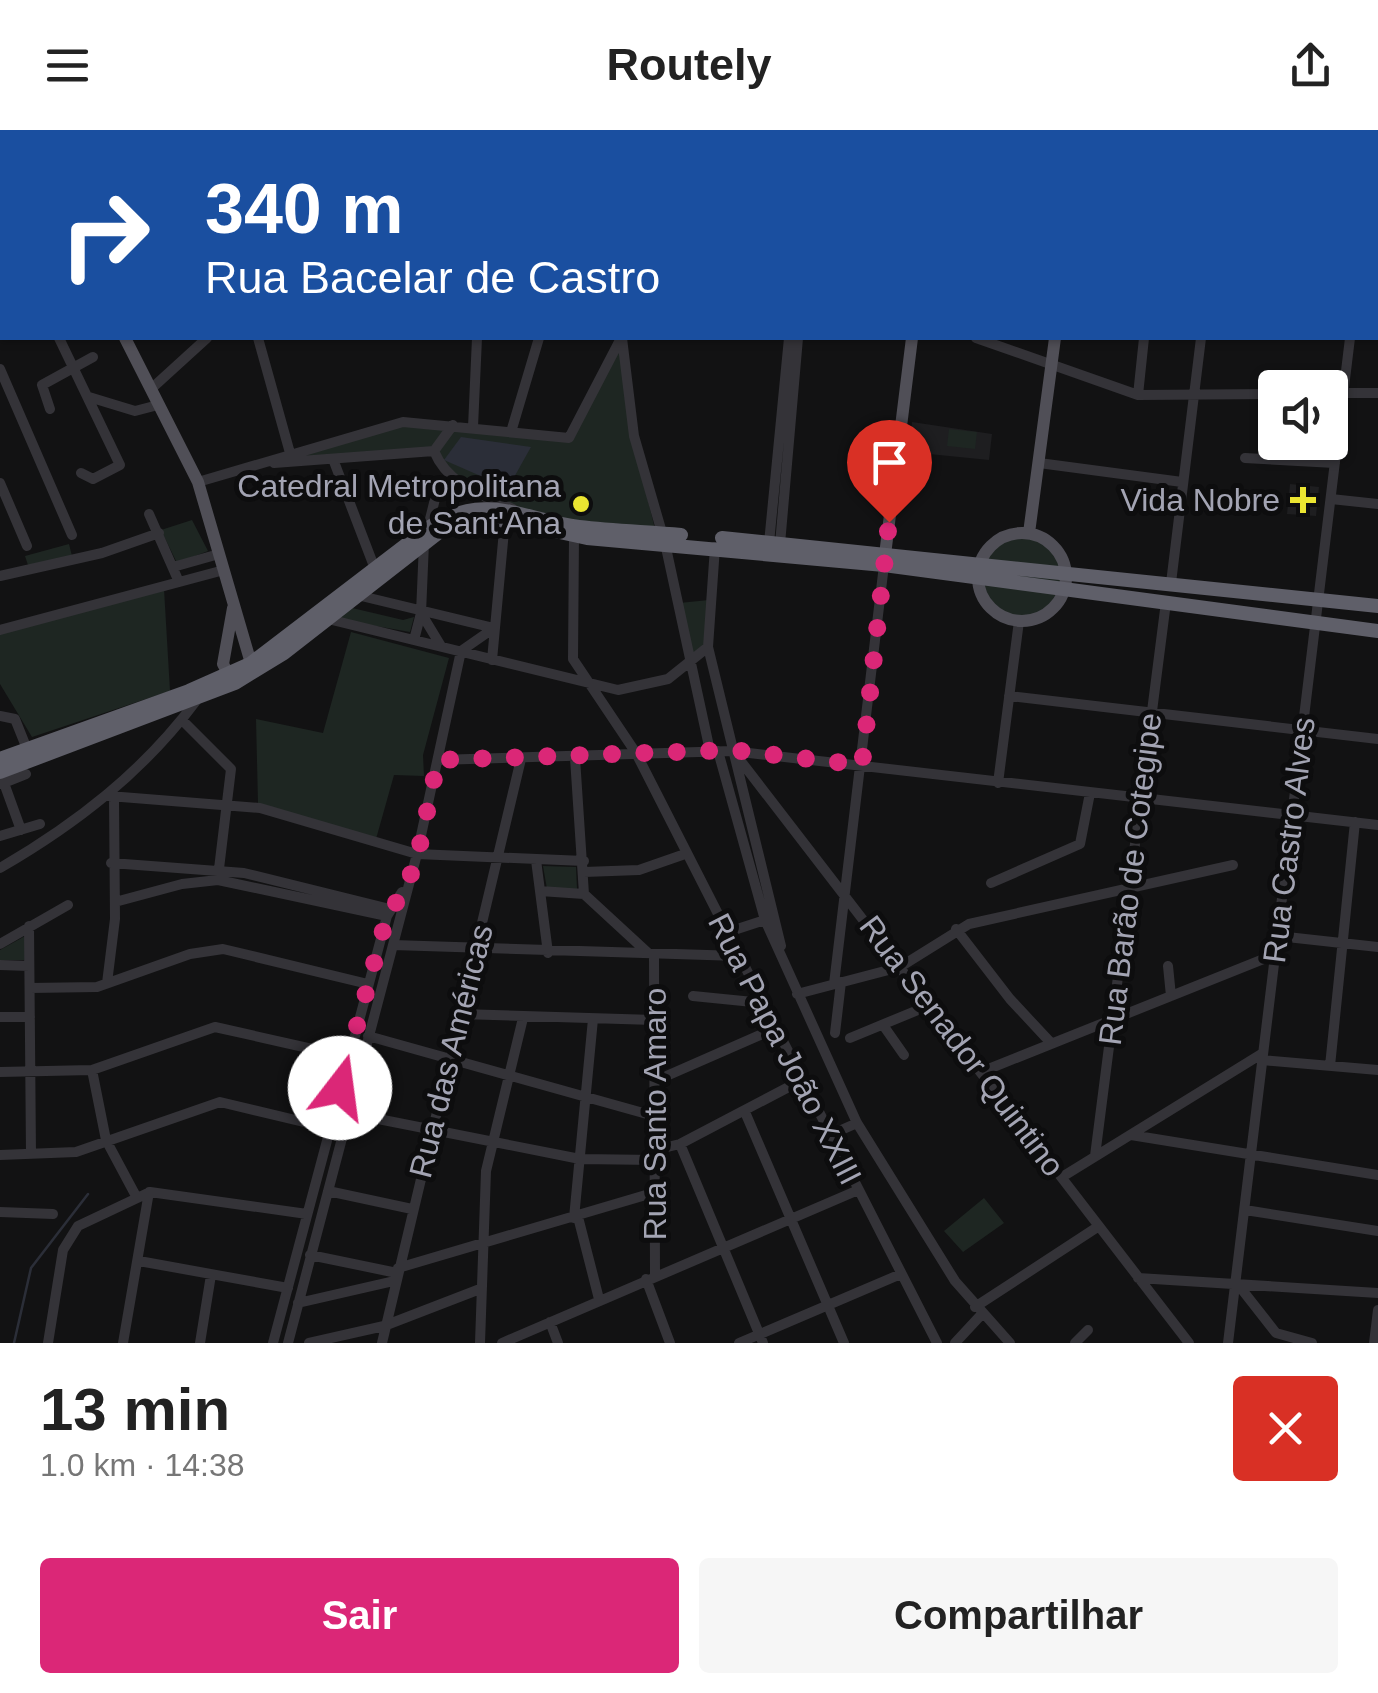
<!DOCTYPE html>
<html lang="pt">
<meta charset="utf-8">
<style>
:root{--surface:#fff;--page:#f6f6f6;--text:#222;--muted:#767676;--accent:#db2777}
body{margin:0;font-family:Helvetica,sans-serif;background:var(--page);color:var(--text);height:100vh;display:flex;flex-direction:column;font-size:38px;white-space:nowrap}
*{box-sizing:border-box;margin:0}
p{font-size:32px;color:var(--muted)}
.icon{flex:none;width:55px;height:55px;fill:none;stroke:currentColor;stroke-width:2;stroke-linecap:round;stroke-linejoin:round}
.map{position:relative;height:1213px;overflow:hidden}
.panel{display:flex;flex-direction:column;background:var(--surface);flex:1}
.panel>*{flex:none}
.banner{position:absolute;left:0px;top:0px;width:1380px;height:210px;box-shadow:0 2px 8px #0004;background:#1a4fa0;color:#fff;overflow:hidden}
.fabs{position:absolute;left:1258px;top:240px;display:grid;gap:20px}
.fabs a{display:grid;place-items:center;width:90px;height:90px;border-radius:10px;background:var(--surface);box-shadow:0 2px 8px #0004;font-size:50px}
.pin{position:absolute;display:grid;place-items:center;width:85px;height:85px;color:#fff;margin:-102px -42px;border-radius:50% 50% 50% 0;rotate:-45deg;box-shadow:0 0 10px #0007}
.pin .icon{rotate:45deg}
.me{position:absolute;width:110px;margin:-55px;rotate:15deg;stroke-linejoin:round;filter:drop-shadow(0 0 8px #0008)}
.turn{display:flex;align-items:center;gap:35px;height:210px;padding:0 40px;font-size:45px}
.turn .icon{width:130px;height:130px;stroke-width:2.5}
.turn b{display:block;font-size:70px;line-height:85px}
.round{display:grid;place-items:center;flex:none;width:105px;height:105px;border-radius:10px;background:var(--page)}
.headline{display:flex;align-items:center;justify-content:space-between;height:170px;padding:0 40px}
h1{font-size:60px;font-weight:700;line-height:75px}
.cta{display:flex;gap:20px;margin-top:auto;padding:20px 40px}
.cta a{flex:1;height:115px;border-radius:10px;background:var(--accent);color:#fff;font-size:40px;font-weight:700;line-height:115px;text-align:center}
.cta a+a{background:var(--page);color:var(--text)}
header{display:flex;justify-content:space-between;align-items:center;height:130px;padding:0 40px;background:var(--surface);font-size:45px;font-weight:700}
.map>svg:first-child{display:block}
.built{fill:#1e1e20}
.green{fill:#1e2622}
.water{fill:#2b2e38}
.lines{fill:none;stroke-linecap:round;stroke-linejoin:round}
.stream{stroke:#2b2e38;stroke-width:2.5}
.minor{stroke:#343338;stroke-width:10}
.major{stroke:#504f57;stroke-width:12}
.highway{stroke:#5f5f69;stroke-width:14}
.route{stroke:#db2777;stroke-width:18;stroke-dasharray:0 32.4}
.poi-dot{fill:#ebe531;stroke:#0d0d0e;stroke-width:4}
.labels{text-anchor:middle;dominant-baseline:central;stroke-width:10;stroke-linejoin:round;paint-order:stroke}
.poi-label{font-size:32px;fill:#a3a4b3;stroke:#0d0d0e;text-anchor:end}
.street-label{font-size:32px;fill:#a3a4b3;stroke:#0d0d0e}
</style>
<header><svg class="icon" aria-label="menu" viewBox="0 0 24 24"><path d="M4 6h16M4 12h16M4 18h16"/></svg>Routely<svg class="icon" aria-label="share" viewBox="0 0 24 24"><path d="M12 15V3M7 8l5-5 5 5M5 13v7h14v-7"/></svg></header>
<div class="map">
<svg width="1378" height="1213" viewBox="0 0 1378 1213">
<rect width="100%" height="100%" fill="#121213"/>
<!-- built -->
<path class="built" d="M912 292 992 304 989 330 909 322Z
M1290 354 1319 357 1316 386 1287 384Z"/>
<!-- green -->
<path class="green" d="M621 208 641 342 655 399C578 395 484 388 435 321L258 334 388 294 569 308Z
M949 299 977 302 975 319 947 316Z
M192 390 208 421 177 433 161 400Z
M978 447a44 44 0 1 1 88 0a44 44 0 1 1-88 0Z
M69 414 72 426 28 435 25 426Z
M164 459 170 561 32 607 0 554V503Z
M709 470 708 517 689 530 679 473Z
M348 477 403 490 414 487 410 502 336 489Z
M351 502 449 528 423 625 424 646 394 645 376 709 258 673 256 589 323 603Z
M543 736 576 737 577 759H547Z
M27 805 28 830H0V820Z
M984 1068 1004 1093 963 1122 944 1101Z"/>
<!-- water -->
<path class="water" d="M461 307 531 317 508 358 444 330Z"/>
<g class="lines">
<!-- stream -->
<path class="stream" d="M14 1213 31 1138 88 1064"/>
<!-- minor -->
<path class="minor" d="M242 0 250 2
M88 2 89 0
M167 2 168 0
M324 2 325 0
M527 2V0
M593 2 594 0
M697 2V0
M809 2V0
M818 2 819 0
M1228 2 1229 0
M1375 2V0
M0 87 2 85
M0 107H2
M59 208 120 335 93 349 81 343
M258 208 290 323
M622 208 634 306 665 413 710 621
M976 208 1138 265 1275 264
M0 239 72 405
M151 259 207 208
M1330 263H1378
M1138 265 1144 208
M89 267 135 281 158 275
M50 279 42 255 93 227
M453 295 434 321C448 355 482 365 513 379
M473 297 477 208
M511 302 539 208
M1245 328 1335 333
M333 329 375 439
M274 333 434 321
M1039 333 1182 352
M198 352 403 292 569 308 621 208
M0 353 27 416
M1331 369 1378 374
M149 384 179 452
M574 406 573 529 636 623 937 1213
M769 413 789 208
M780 414 798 208
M715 417 708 517 781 816
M173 437 219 424
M0 446 102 423 159 403
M1171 453 1201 208
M357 465 494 498
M328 489 618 560 668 549 708 517
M0 500 224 440
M414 510 421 483
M441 516 421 483 424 413 436 365 450 355 468 358
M492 530 505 390
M1009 566 1378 609
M0 586 15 589 27 619
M182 590 231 639 218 747
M718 621 765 790 857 993 955 1151 1010 1213
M733 621 1189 1213
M575 628 584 764 648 823
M438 630 732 621 1378 695
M0 642 21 700
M998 653 1019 491
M1 654 26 644
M109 666 260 678 417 724 584 731
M0 706 40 694
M536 730 548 823
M111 733 244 743 390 779
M0 738C76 694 143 642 196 571
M584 742 639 740 685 724
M991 753 1080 714 1090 663
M540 761 584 764
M115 772 182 754 218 750 387 786
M29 796 31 1024
M956 799 1010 869 1051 913
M728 802 765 790
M1278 806 1378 817
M0 814 68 775
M393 815 739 826
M654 824 655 1144
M0 835 29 836
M1168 836 1171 866
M107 853 115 789 114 668
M834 854 884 435
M30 858 97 857 190 824 223 819 368 854
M797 864 900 837 969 794 1233 735
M693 866 763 873
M461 884 654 890
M0 887H30
M883 895 904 925
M835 903 841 852
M368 906 654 986
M850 908 930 875
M1262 930 1378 940
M1330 936 1355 692
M92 940 106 1010 137 1068
M0 942 92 940 215 897 348 927
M981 942 1276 824
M655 951 776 898
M745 982 844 1213
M348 983 580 1029 655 1030
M830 1005 857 993
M1131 1005 1378 1045
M680 1014 763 1213
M655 1020 680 1014 802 950
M0 1025 76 1022 220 972 329 998
M1095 1026 1166 472
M1062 1047 1263 923
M328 1061 412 1079
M1245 1080 1378 1101
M0 1082 53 1084
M578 1087 599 1169
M574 1088 593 889
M310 1125 397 1143
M139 1131 288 1158
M398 1138 656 1062
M1138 1148 1378 1163
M646 1149 670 1213
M1236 1152 1276 1203 1312 1213
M298 1173 394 1151
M975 1177 1099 1096
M550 1192 558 1213
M48 1213 63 1120 78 1096 150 1062 307 1084
M123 1213 149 1062
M200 1213 211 1145
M273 1213 387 786 402 762
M288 1213 417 724 461 521 494 498
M309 1213 384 1196 480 1159
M382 1213 521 629
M480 1213 486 1041 523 888
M502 1213 856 1061
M739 1213 901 1144
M955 1213 981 1185
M1075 1213 1088 1200
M1228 1213 1350 208
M1374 1213 1378 1180"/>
<!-- major -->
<path class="major" d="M1331 0 1351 2
M0 1 2 4
M937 2V0
M1081 2V0
M125 208 198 352 253 540
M978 447a44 44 0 1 1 88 0a44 44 0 1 1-88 0Z
M1029 403 1055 208
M884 433 912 208
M231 549 223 534 233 478"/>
<!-- highway -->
<path class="highway" d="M722 408 1378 476
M0 629 189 561 250 534 428 398C485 361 521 389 579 397 613 401 647 402 681 405
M0 642 235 553 284 523 438 403 477 389 505 390 587 408 884 435 1378 501"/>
</g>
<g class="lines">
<!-- route -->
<path class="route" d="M340 958 387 786 406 758 418 724 438 630 732 620 862 635 889 392"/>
</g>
<!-- markers -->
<g class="poi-dot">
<path d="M1298 355h10v10h10v10h-10v10h-10v-10h-10v-10h10z"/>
<circle cx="581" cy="374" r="10"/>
</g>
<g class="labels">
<!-- poi labels -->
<g class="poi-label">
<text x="561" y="356">Catedral Metropolitana<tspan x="561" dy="37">de Sant'Ana</tspan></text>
<text x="1280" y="370">Vida Nobre</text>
</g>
<!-- street labels -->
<g class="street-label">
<text transform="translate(1289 710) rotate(-83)">Rua Castro Alves</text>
<text transform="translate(1130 749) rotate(-83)">Rua Barão de Cotegipe</text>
<text transform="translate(962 916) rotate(53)">Rua Senador Quintino</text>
<text transform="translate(785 919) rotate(63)">Rua Papa João XXIII</text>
<text transform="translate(451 921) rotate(-76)">Rua das Américas</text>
<text transform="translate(655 984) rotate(-90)">Rua Santo Amaro</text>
</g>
</g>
</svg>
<div class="fabs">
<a><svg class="icon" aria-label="sound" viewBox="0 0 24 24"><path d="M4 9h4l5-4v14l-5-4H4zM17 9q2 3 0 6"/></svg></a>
</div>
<div class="pin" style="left:889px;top:392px;background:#d93025"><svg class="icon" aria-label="arrive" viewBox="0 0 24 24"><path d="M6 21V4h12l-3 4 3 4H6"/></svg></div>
<svg class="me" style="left:340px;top:958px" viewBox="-20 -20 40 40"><circle r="19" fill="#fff"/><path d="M0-13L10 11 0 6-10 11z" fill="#db2777"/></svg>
<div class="banner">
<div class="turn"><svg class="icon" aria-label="right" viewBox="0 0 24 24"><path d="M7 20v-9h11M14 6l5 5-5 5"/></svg><div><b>340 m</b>Rua Bacelar de Castro</div></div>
</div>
</div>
<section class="panel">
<div class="headline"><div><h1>13 min</h1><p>1.0 km · 14:38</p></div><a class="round" style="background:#d93025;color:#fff"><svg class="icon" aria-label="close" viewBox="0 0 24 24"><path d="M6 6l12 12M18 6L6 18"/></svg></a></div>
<div class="cta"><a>Sair</a><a>Compartilhar</a></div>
</section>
